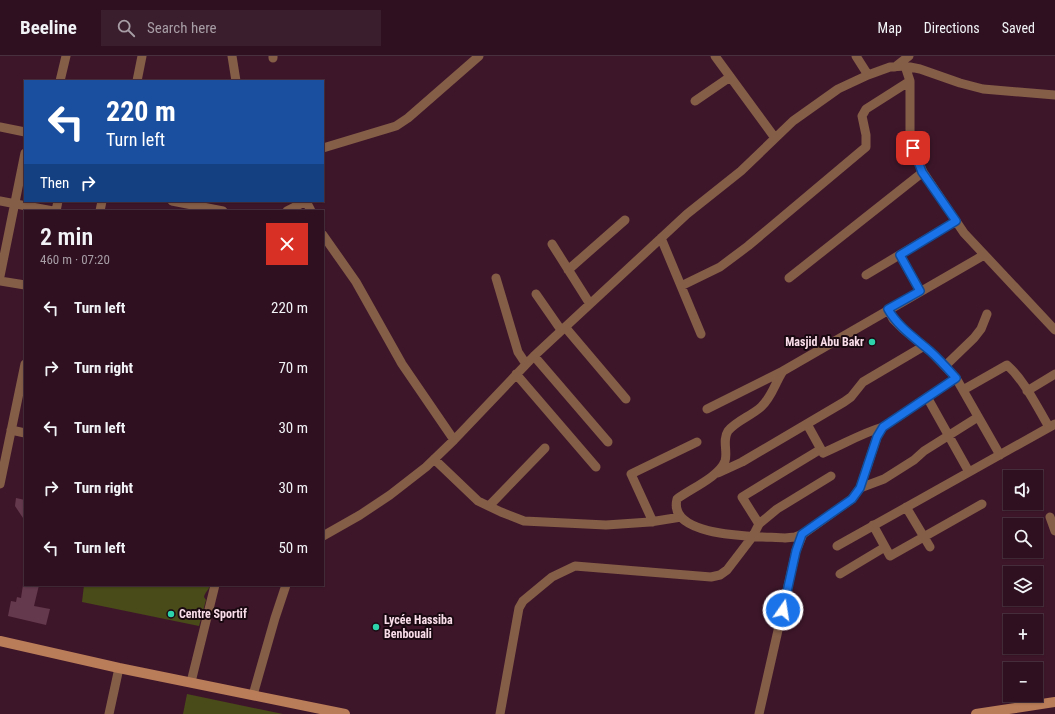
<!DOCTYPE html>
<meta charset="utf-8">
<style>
:root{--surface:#2e1020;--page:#3a1e2d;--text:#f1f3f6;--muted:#a79da5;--line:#49303e}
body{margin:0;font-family:"Roboto Condensed",sans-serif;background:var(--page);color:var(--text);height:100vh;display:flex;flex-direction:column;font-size:15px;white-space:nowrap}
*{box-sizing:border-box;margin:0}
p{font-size:13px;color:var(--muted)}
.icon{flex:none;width:22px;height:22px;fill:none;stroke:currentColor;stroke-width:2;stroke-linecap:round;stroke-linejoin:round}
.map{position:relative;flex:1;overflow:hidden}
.panel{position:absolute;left:24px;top:154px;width:300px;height:376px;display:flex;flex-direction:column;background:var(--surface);border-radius:0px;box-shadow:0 1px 3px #0004,0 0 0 1px var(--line)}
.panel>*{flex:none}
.banner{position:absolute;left:24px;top:24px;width:300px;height:122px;border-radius:0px;box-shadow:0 1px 3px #0004,0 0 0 1px var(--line);background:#1a4fa0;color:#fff;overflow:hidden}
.buttons{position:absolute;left:1003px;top:414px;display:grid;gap:8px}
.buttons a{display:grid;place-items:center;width:40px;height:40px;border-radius:0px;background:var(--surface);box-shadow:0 1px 3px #0004,0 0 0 1px var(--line);font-size:20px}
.pin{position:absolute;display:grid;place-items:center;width:34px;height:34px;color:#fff;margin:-17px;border-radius:8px;box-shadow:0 2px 6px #0006}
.me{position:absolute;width:44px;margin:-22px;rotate:13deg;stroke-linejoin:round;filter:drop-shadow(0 0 3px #0008)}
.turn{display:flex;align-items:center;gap:14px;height:84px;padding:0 16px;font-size:18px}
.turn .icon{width:52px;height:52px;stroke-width:2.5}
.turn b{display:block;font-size:28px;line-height:34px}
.then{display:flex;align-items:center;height:38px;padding:0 16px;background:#0003;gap:8px;font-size:15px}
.round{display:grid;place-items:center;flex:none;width:42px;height:42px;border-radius:0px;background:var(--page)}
.headline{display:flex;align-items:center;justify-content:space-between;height:68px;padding:0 16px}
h1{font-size:24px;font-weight:600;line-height:30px}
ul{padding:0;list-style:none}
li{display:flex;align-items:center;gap:12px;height:60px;padding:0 16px}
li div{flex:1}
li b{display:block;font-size:15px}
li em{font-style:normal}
header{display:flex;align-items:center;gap:24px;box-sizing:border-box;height:56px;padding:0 20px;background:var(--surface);border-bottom:1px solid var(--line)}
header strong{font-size:19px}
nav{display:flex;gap:22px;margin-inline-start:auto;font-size:14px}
.search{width:280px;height:36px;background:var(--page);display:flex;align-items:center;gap:10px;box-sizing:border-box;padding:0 14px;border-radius:0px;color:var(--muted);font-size:15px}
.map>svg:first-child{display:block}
.green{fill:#494b19}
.building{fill:#64394d}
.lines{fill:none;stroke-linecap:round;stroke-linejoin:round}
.street{stroke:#855e48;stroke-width:9}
.secondary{stroke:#ba7d59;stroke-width:10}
.route-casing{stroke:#114b97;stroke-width:10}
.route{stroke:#1a73e8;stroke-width:7}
.poi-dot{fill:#2dd4ab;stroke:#1a0911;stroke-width:1.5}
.labels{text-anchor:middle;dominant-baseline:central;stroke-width:4;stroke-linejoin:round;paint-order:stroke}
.poi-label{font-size:12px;font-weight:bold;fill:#f9dde9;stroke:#1a0911;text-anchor:start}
</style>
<header>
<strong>Beeline</strong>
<div class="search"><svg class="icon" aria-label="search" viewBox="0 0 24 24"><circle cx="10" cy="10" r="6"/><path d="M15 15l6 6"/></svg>Search here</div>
<nav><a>Map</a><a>Directions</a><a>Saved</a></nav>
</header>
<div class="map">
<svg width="1055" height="658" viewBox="0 0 1055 658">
<rect width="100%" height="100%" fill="#3e162a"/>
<!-- green -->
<path class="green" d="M84 529H210C209 534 205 536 204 541L206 544 199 570 82 546Z
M187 638 283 658H183Z"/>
<!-- building -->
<path class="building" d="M16 442 25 444V465L15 450Z
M23 529H39L34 550 50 553 46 569 8 560 11 545 16 546 17 541 21 542Z"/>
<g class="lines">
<!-- street -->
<path class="street" d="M232 0 236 25
M273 0V2
M715 0 775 82
M856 0 868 19
M905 10 910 25V79L913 92 923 116 964 177 1055 274
M895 11 909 0
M60 25 66 0
M137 25 142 0
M695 45 730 21
M0 71 25 76
M323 92 396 70 408 62 479 0
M0 145 53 155
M172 145 223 155
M306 145 311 155
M56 155 58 145
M100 155 102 145
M287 155 306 145
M323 179 356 226 402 308 454 384
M661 182 701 278
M552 188 590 248
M900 199 920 235
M568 214 625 164
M866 219 956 165
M0 220 25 97
M496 222 518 296 526 308
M789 222 923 116
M0 225 25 229
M681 230 720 211 748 190 860 96 866 91V79L862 60 866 53 910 25
M536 238 561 274
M888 253 893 263 903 273 930 295 956 322 1000 399
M565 271 626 343
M534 300 608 386
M945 310 974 282 981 273 987 258
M516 318 596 411
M956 322 883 371 877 381 860 432 852 443 803 478 795 481 785 482C762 480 667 483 677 443 690 433 719 421 725 405 728 396 722 384 728 375 736 365 751 360 761 351 772 341 775 327 783 315L984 199
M963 334 1007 309C1025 325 1037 351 1049 371
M1027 335 1055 318
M927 341 969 416
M707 353 783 315
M807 368 823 397C844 388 862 377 883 371
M11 374 25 377
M434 403 478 445 501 456 524 465 606 469 650 466 681 461
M718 417 742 406 844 346 851 341 863 326 924 290
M0 428 25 308
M860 432 884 423 914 404 924 395 978 361
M489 450 545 392
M906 451 930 491
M1050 461 1055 475
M653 466 631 418 697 386
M759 468 742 441 821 393
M873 469 890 500 982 448
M323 480 360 459 390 439 426 411 454 384 534 300 687 158 741 115 793 65 838 33 868 19 890 11 905 10 920 13 960 27 983 33 1055 39
M837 490 1055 368
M840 518 885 491
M191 626 215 529
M253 639 275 562 286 529
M109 658 119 612
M500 658 519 552 523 545 552 521 575 510 711 521 720 519 727 514 753 480 759 468 777 453 831 420
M759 658 796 495 803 478"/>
<!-- secondary -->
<path class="secondary" d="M0 585 119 612 345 658
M976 658 1055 646"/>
</g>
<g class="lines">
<defs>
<path id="route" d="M783 554 796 495 802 478 852 443 860 432 877 381 883 371 956 322C947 312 939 303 930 295 915 282 898 271 888 253L920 235 900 199 956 165 929 126 922 116 913 92"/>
</defs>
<!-- route casing -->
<use href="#route" class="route-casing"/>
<!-- route -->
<use href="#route" class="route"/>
</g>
<!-- markers -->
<g class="poi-dot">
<circle cx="872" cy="286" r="4"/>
<circle cx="171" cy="558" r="4"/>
<circle cx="376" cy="571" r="4"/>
</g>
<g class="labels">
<!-- poi labels -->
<g class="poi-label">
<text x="864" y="286" text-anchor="end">Masjid Abu Bakr</text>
<text x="179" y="558">Centre Sportif</text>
<text x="384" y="564">Lycée Hassiba<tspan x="384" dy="14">Benbouali</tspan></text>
</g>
</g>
</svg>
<div class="buttons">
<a><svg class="icon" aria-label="sound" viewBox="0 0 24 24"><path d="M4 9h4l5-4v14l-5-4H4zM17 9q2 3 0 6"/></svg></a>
<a><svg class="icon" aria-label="search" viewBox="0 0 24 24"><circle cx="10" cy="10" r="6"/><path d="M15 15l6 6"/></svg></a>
<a><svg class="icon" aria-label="layers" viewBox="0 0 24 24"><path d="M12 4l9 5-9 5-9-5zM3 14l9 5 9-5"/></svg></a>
<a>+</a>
<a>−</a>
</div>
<div class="pin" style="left:913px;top:92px;background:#d93025"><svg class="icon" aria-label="arrive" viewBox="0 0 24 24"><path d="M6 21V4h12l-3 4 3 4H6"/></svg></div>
<svg class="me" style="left:783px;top:554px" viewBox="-20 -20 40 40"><circle r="17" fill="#1a73e8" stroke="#fff" stroke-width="3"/><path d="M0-11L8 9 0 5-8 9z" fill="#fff"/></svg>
<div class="banner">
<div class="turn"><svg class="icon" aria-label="left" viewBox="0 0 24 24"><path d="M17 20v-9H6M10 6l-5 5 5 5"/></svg><div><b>220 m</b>Turn left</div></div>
<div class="then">Then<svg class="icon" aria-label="right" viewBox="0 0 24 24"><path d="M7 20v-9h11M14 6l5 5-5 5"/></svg></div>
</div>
<section class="panel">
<div class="headline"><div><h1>2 min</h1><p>460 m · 07:20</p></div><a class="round" style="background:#d93025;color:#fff"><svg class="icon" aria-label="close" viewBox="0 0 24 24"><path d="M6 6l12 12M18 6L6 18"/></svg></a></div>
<ul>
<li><svg class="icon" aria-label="left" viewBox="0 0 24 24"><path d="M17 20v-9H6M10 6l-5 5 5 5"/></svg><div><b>Turn left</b></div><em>220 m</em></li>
<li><svg class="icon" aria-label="right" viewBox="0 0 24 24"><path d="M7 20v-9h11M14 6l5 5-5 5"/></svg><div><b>Turn right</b></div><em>70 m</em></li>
<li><svg class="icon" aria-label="left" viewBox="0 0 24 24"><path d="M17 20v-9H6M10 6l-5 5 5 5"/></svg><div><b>Turn left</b></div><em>30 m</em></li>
<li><svg class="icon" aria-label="right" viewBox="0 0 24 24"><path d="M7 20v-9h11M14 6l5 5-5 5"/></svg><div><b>Turn right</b></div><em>30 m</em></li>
<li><svg class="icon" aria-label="left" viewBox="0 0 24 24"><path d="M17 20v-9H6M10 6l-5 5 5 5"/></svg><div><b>Turn left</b></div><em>50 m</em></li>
</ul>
</section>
</div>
